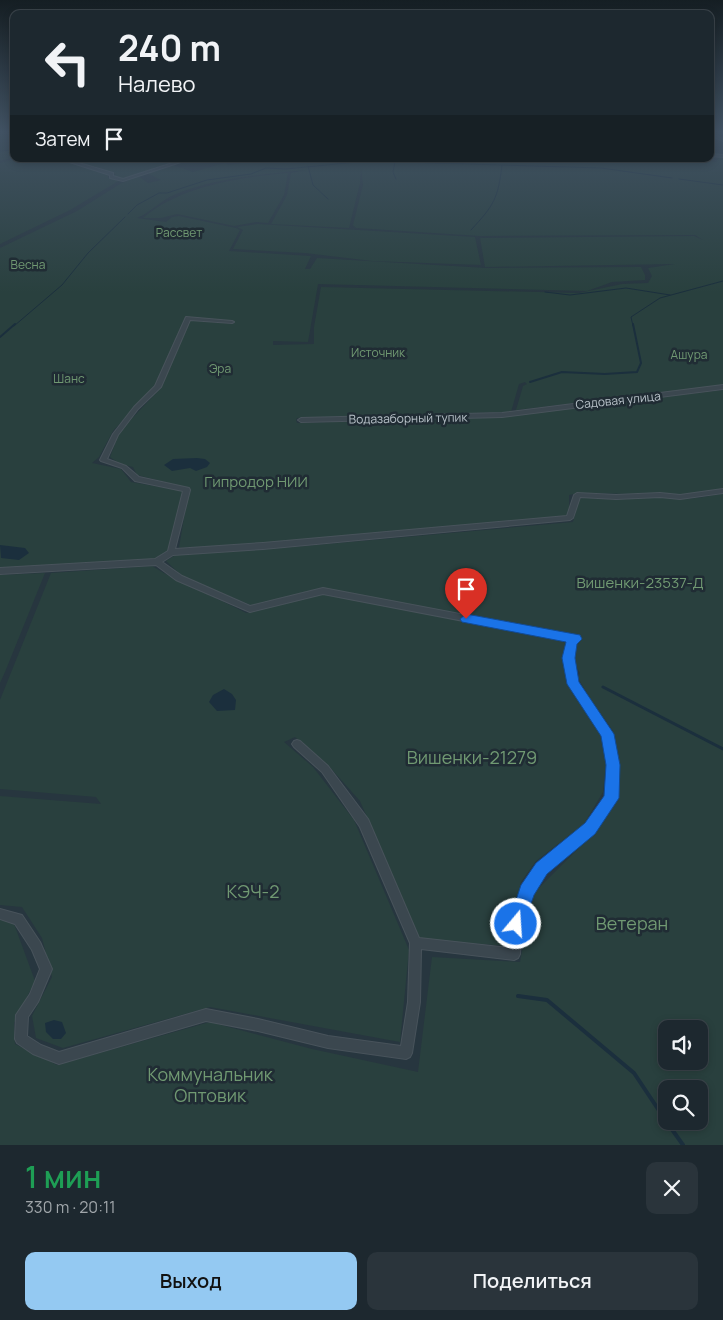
<!DOCTYPE html>
<html lang="ru">
<meta charset="utf-8">
<style>
:root{--surface:#1d282f;--page:#2a343b;--text:#f1f3f6;--muted:#a0a6aa;--line:#3b444b;--accent:#94c9f2}
body{margin:0;font-family:Manrope,sans-serif;background:var(--page);color:var(--text);height:100vh;display:flex;flex-direction:column;font-size:19px;white-space:nowrap}
*{box-sizing:border-box;margin:0}
p{font-size:16px;color:var(--muted)}
.icon{flex:none;width:28px;height:28px;fill:none;stroke:currentColor;stroke-width:2;stroke-linecap:round;stroke-linejoin:round}
.map{position:relative;height:1145px;overflow:hidden}
.side{display:flex;flex-direction:column;background:var(--surface);flex:1}
.side>*{flex:none}
.top-card{position:absolute;left:10px;top:10px;width:704px;height:152px;border-radius:10px;box-shadow:0 2px 8px #0003,0 0 0 1px var(--line);background:#1d282f;color:var(--text);overflow:hidden}
.buttons{position:absolute;left:658px;top:1020px;display:grid;gap:10px}
.buttons a{display:grid;place-items:center;width:50px;height:50px;border-radius:10px;background:var(--surface);box-shadow:0 2px 8px #0003,0 0 0 1px var(--line);font-size:25px}
.pin{position:absolute;display:grid;place-items:center;width:42px;height:42px;color:#fff;margin:-51px -21px;border-radius:50% 50% 50% 0;rotate:-45deg;box-shadow:0 0 5px #0007}
.pin .icon{rotate:45deg}
.me{position:absolute;width:55px;margin:-28px;rotate:18deg;stroke-linejoin:round;filter:drop-shadow(0 0 4px #0008)}
.turn{display:flex;align-items:center;gap:18px;height:105px;padding:0 25px;font-size:22px}
.turn .icon{width:65px;height:65px;stroke-width:2.5}
.turn b{display:block;font-size:35px;line-height:42px}
.then{display:flex;align-items:center;height:48px;padding:0 25px;background:#0003;gap:10px;font-size:19px}
.round{display:grid;place-items:center;flex:none;width:52px;height:52px;border-radius:10px;background:var(--page)}
.headline{display:flex;align-items:center;justify-content:space-between;height:85px;padding:0 25px}
h1{font-size:30px;font-weight:600;line-height:38px;color:#1e9e55}
.cta{display:flex;gap:10px;margin-top:auto;padding:10px 25px}
.cta a{flex:1;height:58px;border-radius:10px;background:var(--accent);color:#111;font-size:20px;font-weight:600;line-height:58px;text-align:center}
.cta a+a{background:var(--page);color:var(--text)}
.map>svg:first-child{display:block}
.green{fill:#29403e;fill-rule:evenodd}
.water{fill:#1b2f3d}
.lines{fill:none;stroke-linecap:round;stroke-linejoin:round}
.stream-far3{stroke:#1b2f3d;stroke-width:1}
.stream-far2{stroke:#1b2f3d;stroke-width:2}
.stream-far1{stroke:#1b2f3d;stroke-width:3}
.stream{stroke:#1b2f3d;stroke-width:4}
.street-casing{stroke:#48535b;stroke-width:2}
.street{fill:#3b474f;fill-rule:evenodd}
.route{fill:#1a73e8;stroke:#114b97}
.labels{text-anchor:middle;dominant-baseline:central;stroke-width:5;stroke-linejoin:round;paint-order:stroke}
.far-park-label{font-size:12px;fill:#709972;stroke:#202c34}
.far-street-label{font-size:12px;fill:#b8c2c9;stroke:#202c34}
.park-label{font-size:15px;fill:#709972;stroke:#202c34}
.near-park-label{font-size:18px;fill:#709972;stroke:#202c34}
</style>
<div class="map">
<svg width="723" height="1145" viewBox="0 0 723 1145">
<rect width="100%" height="100%" fill="#27363f"/>
<!-- green -->
<path class="green" d="M0 133H14V157L0 161Z
M720 156 723 157V386L516 410 523 386 527 384 525 382 519 384 511 412 297 418 296 420 297 423 478 418 723 390V489L695 495 579 493 569 495V514L566 516 269 543 179 548 189 488 137 475 133 467 120 464 110 457 120 431 158 391 189 320 233 324 234 322 186 317 153 389 113 431 99 457 92 463 121 469 131 482 183 491 168 552 152 561 0 569V248L77 211 120 184 138 176 148 183 161 180 147 173 173 165 193 172 225 163 229 165 270 159H697L716 162ZM361 168 363 185 353 225 356 228 480 236 695 235 703 240 694 236 480 238 485 267 675 264 648 268 652 276 648 283 622 284 579 293 321 287 314 327V344L273 345V341L308 342 318 284 587 291 612 282 645 280V275L641 267 486 268 317 258 310 269H305L311 256 229 251 240 230 236 228 179 216 172 217 166 222 137 218C150 213 161 200 176 194 214 178 265 174 306 170L291 173 287 195 271 224 349 228 360 183Z
M16 159H59L108 174V178L120 180 70 210 0 244V163Z
M65 159H182L123 179 117 178 114 176 116 174Z
M288 173 284 195 268 223 256 222 234 226 177 214 161 218H143C180 186 240 177 288 173Z
M258 224 475 237 481 265 372 261 305 253 233 249 243 230 237 227Z
M723 493V1145H0V920L13 921 35 981 14 1023 15 1044 57 1065 210 1022 312 1049 418 1072 432 957 520 962 533 894 596 831 615 801 619 761 613 731 591 700 578 678 580 673 571 658 575 643 579 641 576 635 476 618 323 588 253 606 183 577 166 561 180 552 282 548 573 522 579 499C589 496 596 499 606 499 623 500 640 496 657 497 685 499 695 500 723 493ZM666 1029H699V1061H666ZM666 1089H699V1121H666Z
M152 566C182 585 215 596 246 613L321 594 569 639 568 683 601 734 606 764 603 792 584 824 536 861 521 882 506 946 420 939 360 801 326 763 295 737 284 742 313 767 354 820 409 950 400 1042 210 1007 63 1048 36 1038 32 1016 52 977 42 938 22 907 0 905V796L101 804 96 797 0 789V700L51 573Z
M45 573 5 672 0 683V575Z"/>
<!-- water -->
<path class="water" d="M197 458 205 459 210 463 207 467 196 471 190 468 172 471 164 465 173 459Z
M0 545 25 548 29 553 19 560 1 558Z
M224 689 232 694 236 700 235 710 217 711 209 702 213 695Z
M54 1020 62 1022 66 1033 61 1039H53L46 1032 45 1023Z"/>
<g class="lines">
<!-- stream-far3 -->
<path class="stream-far3" d="M0 151 14 150
M395 162 393 172 396 179
M308 166 313 185 328 199
M679 179 723 185
M128 214 137 205 159 193H167L207 180 251 174 266 168 286 169 367 161 601 168 672 178
M471 230C494 205 498 199 502 165
M545 292 570 295 626 288 670 295
M14 326 62 285 88 253 125 217
M633 326 631 317 660 298 723 281"/>
<!-- stream-far2 -->
<path class="stream-far2" d="M0 337 15 324
M530 382 562 372 605 374 637 372 641 363 633 324"/>
<!-- stream-far1 -->
<path class="stream-far1" d="M603 687 723 749"/>
<!-- stream -->
<path class="stream" d="M518 996 547 1000 634 1073 666 1121
M666 1121 683 1145"/>
<defs>
<path id="street" d="M710 133 723 139V141L710 135Z
M710 154 723 155V157L710 156Z
M60 159H65L113 173V176L123 179 185 159H190L123 181 110 178V175Z
M186 317 232 321 234 322 232 323 190 320 161 387 138 409 118 435 107 459 126 466 139 477 189 488 190 490 175 549 263 543 567 516 574 495 577 493 616 495 660 493 680 495 723 489V493L680 499 660 497 616 499 580 497 573 518 570 520 263 549 173 555 162 562 182 576 250 606 323 588 576 636 579 637 580 639 576 644 572 657 577 683 612 734 618 765 616 798 594 833 545 873 531 894 522 924 520 954 518 958 514 960 421 949 420 1002 412 1053 410 1057 406 1059 328 1048 258 1031 206 1021 59 1064 33 1054 17 1043 15 1039 16 1015 30 994 40 969 32 950 15 924 0 919V909L22 915 40 942 52 969 38 1002 28 1017 27 1036 41 1045 59 1052 206 1009 258 1019 328 1036 401 1046 408 1002 410 943 360 827 322 772 294 747 292 744 294 741 297 740 300 741 328 766 368 819 419 938 509 948 510 924 522 891 537 865 586 825 606 797 608 765 603 735 569 684 564 657 568 641 323 594 250 612 176 580 156 565 0 574V568L155 559 168 551 183 491 135 481 122 468 101 461 100 460 113 434 134 407 155 386Z
M723 385V389L502 417 301 422 298 420 301 418 502 413Z"/>
</defs>
<!-- street casing -->
<use href="#street" class="street-casing"/>
<!-- street -->
<use href="#street" class="street"/>
</g>
<!-- sky -->
<linearGradient id="sky" x2="0" y2="1"><stop stop-color="#151e23"/><stop offset="0.45" stop-color="#415263"/><stop offset="1" stop-color="#415263" stop-opacity="0"/></linearGradient>
<rect width="723" height="293" fill="url(#sky)"/>
<!-- route -->
<path class="route" d="M466 614 580 635 582 639 577 644 575 658 579 682 614 734 620 765 619 798 595 834 547 874 534 895 522 930 516 933 510 930 508 924 521 885 536 863 585 823 604 796 606 765 601 736 567 684 562 658 566 642 462 622 460 619Z"/>
<g class="labels">
<!-- far-park labels -->
<g class="far-park-label">
<text x="179" y="232">Рассвет</text>
<text x="28" y="264">Весна</text>
<text x="378" y="352">Источник</text>
<text x="689" y="354">Ашура</text>
<text x="220" y="368">Эра</text>
<text x="69" y="378">Шанс</text>
</g>
<!-- far-street labels -->
<g class="far-street-label">
<text transform="translate(618 400) rotate(-6)">Садовая улица</text>
<text transform="translate(408 418) rotate(-1)">Водазаборный тупик</text>
</g>
<!-- park labels -->
<g class="park-label">
<text x="256" y="481">Гипродор НИИ</text>
<text x="640" y="582">Вишенки-23537-Д</text>
</g>
<!-- near-park labels -->
<g class="near-park-label">
<text x="472" y="757">Вишенки-21279</text>
<text x="253" y="891">КЭЧ-2</text>
<text x="632" y="923">Ветеран</text>
<text x="210" y="1074">Коммунальник<tspan x="210" dy="21">Оптовик</tspan></text>
</g>
</g>
</svg>
<div class="buttons">
<a><svg class="icon" aria-label="sound" viewBox="0 0 24 24"><path d="M4 9h4l5-4v14l-5-4H4zM17 9q2 3 0 6"/></svg></a>
<a><svg class="icon" aria-label="search" viewBox="0 0 24 24"><circle cx="10" cy="10" r="6"/><path d="M15 15l6 6"/></svg></a>
</div>
<div class="pin" style="left:466px;top:619px;background:#d93025"><svg class="icon" aria-label="arrive" viewBox="0 0 24 24"><path d="M6 21V4h12l-3 4 3 4H6"/></svg></div>
<svg class="me" style="left:516px;top:924px" viewBox="-20 -20 40 40"><circle r="17" fill="#1a73e8" stroke="#fff" stroke-width="3"/><path d="M0-11L8 9 0 5-8 9z" fill="#fff"/></svg>
<div class="top-card">
<div class="turn"><svg class="icon" aria-label="left" viewBox="0 0 24 24"><path d="M17 20v-9H6M10 6l-5 5 5 5"/></svg><div><b>240 m</b>Налево</div></div>
<div class="then">Затем<svg class="icon" aria-label="arrive" viewBox="0 0 24 24"><path d="M6 21V4h12l-3 4 3 4H6"/></svg></div>
</div>
</div>
<section class="side">
<div class="headline"><div><h1>1 мин</h1><p>330 m · 20:11</p></div><a class="round"><svg class="icon" aria-label="close" viewBox="0 0 24 24"><path d="M6 6l12 12M18 6L6 18"/></svg></a></div>
<div class="cta"><a>Выход</a><a>Поделиться</a></div>
</section>
